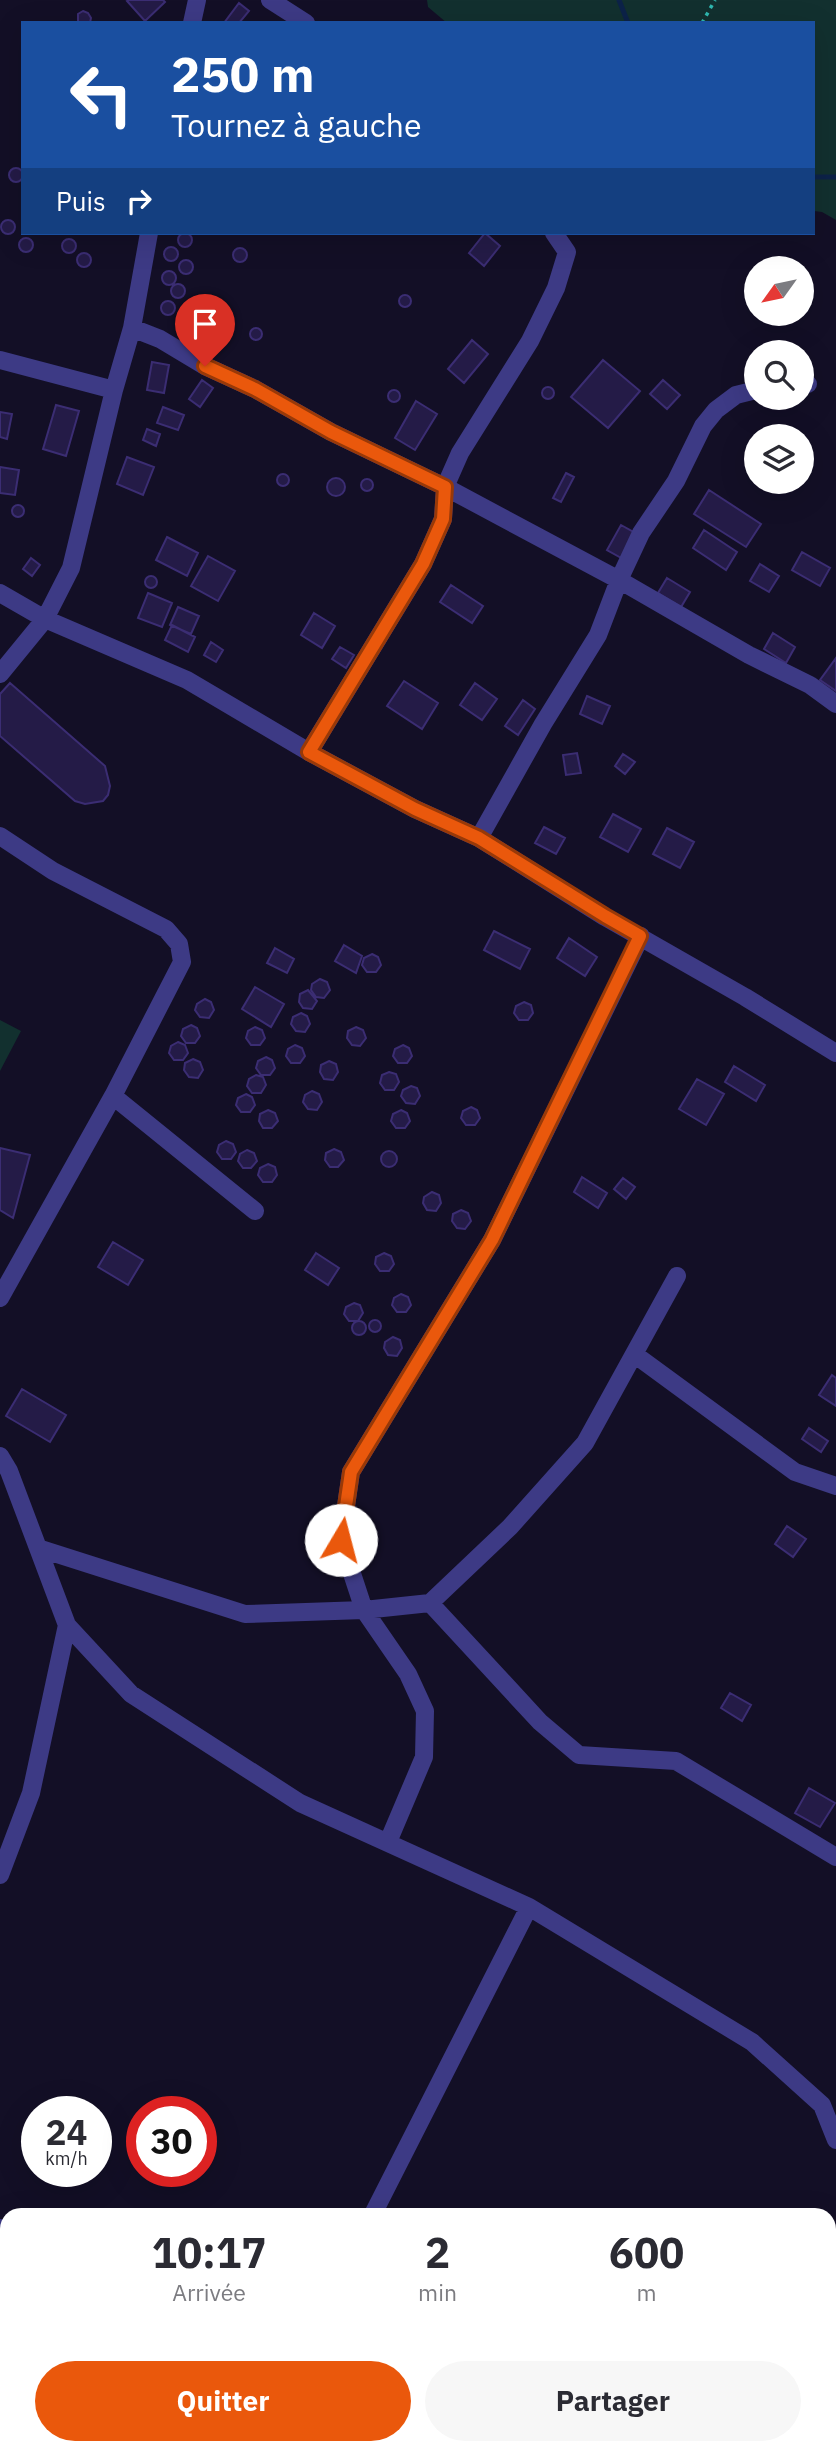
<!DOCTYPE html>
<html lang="fr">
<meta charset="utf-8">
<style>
:root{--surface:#fff;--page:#f7f7f7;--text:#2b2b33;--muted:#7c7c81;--accent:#ea580c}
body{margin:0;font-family:"IBM Plex Sans",sans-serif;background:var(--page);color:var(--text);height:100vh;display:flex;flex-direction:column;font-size:26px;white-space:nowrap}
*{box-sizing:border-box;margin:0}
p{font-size:23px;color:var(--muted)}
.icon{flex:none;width:38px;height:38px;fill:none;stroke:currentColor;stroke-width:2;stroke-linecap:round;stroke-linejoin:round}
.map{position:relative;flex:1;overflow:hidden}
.details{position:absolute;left:0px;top:2208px;width:836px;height:247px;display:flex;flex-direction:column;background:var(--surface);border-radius:21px 21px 0 0;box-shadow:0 7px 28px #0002}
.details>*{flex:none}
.banner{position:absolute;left:21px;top:21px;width:794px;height:214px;border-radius:0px;box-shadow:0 7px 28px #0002;background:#1a4fa0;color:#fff;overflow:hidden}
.needle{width:46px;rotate:237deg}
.buttons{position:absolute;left:744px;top:256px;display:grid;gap:14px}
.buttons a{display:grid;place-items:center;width:70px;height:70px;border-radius:50%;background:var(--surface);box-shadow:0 7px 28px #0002;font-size:35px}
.speed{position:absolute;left:21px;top:2096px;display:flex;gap:14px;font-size:35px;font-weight:700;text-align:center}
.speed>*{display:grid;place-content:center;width:91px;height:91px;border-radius:50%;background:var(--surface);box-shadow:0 7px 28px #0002;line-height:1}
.speed small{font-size:18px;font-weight:400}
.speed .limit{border:10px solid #d22;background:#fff;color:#111}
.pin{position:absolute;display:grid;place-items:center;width:60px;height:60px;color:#fff;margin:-72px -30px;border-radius:50% 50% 50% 0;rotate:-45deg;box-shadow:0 0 7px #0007}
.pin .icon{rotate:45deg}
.me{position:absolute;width:77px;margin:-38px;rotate:8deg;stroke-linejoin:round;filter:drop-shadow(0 0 5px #0008)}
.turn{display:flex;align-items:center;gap:24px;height:147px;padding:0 35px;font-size:32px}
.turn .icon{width:91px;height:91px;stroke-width:2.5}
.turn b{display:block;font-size:49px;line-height:60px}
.then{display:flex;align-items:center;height:66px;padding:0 35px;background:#0003;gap:14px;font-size:26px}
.eta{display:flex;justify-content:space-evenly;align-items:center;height:119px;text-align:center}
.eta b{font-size:42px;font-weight:800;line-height:49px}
.primary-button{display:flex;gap:14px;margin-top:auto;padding:14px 35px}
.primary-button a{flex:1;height:80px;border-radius:42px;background:var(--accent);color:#fff;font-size:28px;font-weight:800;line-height:80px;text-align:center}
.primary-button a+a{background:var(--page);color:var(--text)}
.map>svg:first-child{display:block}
.green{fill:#12302f}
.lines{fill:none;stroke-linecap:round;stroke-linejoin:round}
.stream{stroke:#0c2248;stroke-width:5}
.building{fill:#241b47;stroke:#3b2d73;stroke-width:2}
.path{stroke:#2fb8b0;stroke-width:3.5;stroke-dasharray:3.5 5;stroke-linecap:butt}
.minor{stroke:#3d3a85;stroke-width:18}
.route-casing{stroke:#983908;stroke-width:18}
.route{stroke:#ea580c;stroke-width:12}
</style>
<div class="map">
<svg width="836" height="2454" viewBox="0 0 836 2454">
<rect width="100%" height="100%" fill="#130f26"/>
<!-- green -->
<path class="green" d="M427 0H836V220L822 212 814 211V23H447L428 7Z
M0 1020 21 1031 0 1071Z"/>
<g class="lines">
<!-- stream -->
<path class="stream" d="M619 0 628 23
M814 177H836"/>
</g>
<!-- building -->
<path class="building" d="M129 0H163L165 2 145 21 127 1Z
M239 3 249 11 239 23H224Z
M83 11 88 13 91 18 90 23H78V14Z
M9 175a7 7 0 1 1 14 0a7 7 0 1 1-14 0Z
M1 227a7 7 0 1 1 14 0a7 7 0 1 1-14 0Z
M178 240a7 7 0 1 1 14 0a7 7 0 1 1-14 0Z
M485 233 500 246 484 266 469 253Z
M19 245a7 7 0 1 1 14 0a7 7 0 1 1-14 0Z
M62 246a7 7 0 1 1 14 0a7 7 0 1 1-14 0Z
M164 254a7 7 0 1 1 14 0a7 7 0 1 1-14 0Z
M233 255a7 7 0 1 1 14 0a7 7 0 1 1-14 0Z
M77 260a7 7 0 1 1 14 0a7 7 0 1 1-14 0Z
M179 267a7 7 0 1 1 14 0a7 7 0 1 1-14 0Z
M162 278a7 7 0 1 1 14 0a7 7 0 1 1-14 0Z
M171 291a7 7 0 1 1 14 0a7 7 0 1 1-14 0Z
M399 301a6 6 0 1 1 12 0a6 6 0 1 1-12 0Z
M161 308a7 7 0 1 1 14 0a7 7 0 1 1-14 0Z
M250 334a6 6 0 1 1 12 0a6 6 0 1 1-12 0Z
M472 340 488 354 464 383 448 369Z
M603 360 640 391 608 428 571 397Z
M152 362 169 365 164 393 147 390Z
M202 380 213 388 200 407 189 399Z
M663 380 680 395 667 409 650 394Z
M542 393a6 6 0 1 1 12 0a6 6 0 1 1-12 0Z
M388 396a6 6 0 1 1 12 0a6 6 0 1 1-12 0Z
M416 401 437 414 415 450 395 438Z
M56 405 79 411 66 456 43 449Z
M163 407 184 415 178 430 157 423Z
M0 412 12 414 7 439 0 437Z
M147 429 160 434 156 446 143 440Z
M127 457 154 467 143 495 117 484Z
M0 467 19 470 15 495 0 493Z
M566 473 574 477 561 502 553 498Z
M277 480a6 6 0 1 1 12 0a6 6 0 1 1-12 0Z
M327 487a9 9 0 1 1 18 0a9 9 0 1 1-18 0Z
M361 485a6 6 0 1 1 12 0a6 6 0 1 1-12 0Z
M709 490 761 524 746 547 694 514Z
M12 511a6 6 0 1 1 12 0a6 6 0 1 1-12 0Z
M621 525 637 534 623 559 607 550Z
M704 530 737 552 726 570 693 548Z
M167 537 198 553 187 576 156 560Z
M802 552 830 568 820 586 792 570Z
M208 556 235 571 218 601 191 586Z
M31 558 40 565 32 576 23 569Z
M760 564 779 576 769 592 750 581Z
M145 582a6 6 0 1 1 12 0a6 6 0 1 1-12 0Z
M667 578 690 592 681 607 658 593Z
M451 585 483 606 472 623 440 602Z
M148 593 172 603 162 627 138 618Z
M178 607 199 616 191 634 170 625Z
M314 613 335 626 322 648 301 635Z
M172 625 195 637 188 652 165 640Z
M773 633 795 647 786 663 764 649Z
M211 642 223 650 216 662 204 655Z
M340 647 354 655 346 668 332 659Z
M836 658V691L820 680Z
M404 681 438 703 422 729 387 706Z
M10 683 105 766 110 786 108 795 103 801 85 804 75 801 0 736V694Z
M475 683 497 699 482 720 460 705Z
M587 696 610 706 602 724 580 714Z
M523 700 535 709 518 735 505 726Z
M577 753 581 773 566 775 563 755Z
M623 754 635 762 625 774 615 766Z
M613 814 641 829 628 852 600 837Z
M544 827 565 838 556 854 535 843Z
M667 828 694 842 680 868 653 854Z
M494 931 530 949 520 969 484 950Z
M569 938 597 957 585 976 557 958Z
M344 945 362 956 356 973 335 961Z
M275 948 294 959 287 973 267 963Z
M372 954 378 957 381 965 376 972H367L362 965 364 958Z
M320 979 327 982 330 990 324 998 316 997 311 990 312 984Z
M255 987 284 1004 271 1027 242 1009Z
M308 990 317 1001 312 1009 303 1008 299 1002 300 994Z
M205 999 211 1002 214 1010 209 1018 200 1017 195 1010 197 1004Z
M524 1002 531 1005 533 1013 528 1020H519L514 1013 516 1006Z
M301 1013 307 1016 310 1024 305 1032 296 1031 291 1024 293 1017Z
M191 1025 197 1028 200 1036 195 1043H186L181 1036 183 1029Z
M255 1027 262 1030 265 1038 260 1045H251L246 1038 248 1031Z
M356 1027 363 1030 366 1038 360 1046 352 1045 347 1038 348 1031Z
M178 1042 185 1045 188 1053 183 1060H174L169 1053 171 1046Z
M295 1045 302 1048 305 1056 300 1063H291L286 1056 288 1049Z
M403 1045 409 1048 412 1056 407 1063H398L393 1056 395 1049Z
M266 1057 272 1060 275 1068 270 1075H261L256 1068 258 1061Z
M193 1059 200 1062 203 1070 198 1078 189 1077 184 1070 185 1063Z
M329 1061 336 1064 338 1072 333 1080 324 1079 320 1072 321 1065Z
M734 1066 765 1085 756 1101 725 1082Z
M389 1072 396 1074 399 1082 394 1090H385L380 1083 382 1075Z
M256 1075 263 1077 266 1085 261 1093H252L247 1086 249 1079Z
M697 1079 724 1094 706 1125 679 1109Z
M411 1086 417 1088 420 1096 415 1104 406 1103 401 1096 403 1090Z
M312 1091 319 1094 322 1102 317 1110 308 1109 303 1102 305 1095Z
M246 1094 252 1097 255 1105 250 1112H241L236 1105 238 1098Z
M471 1107 477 1110 480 1118 475 1125H466L461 1118 463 1111Z
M268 1110 275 1113 278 1121 272 1128H263L259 1121 260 1114Z
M401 1110 407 1113 410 1121 405 1128H396L391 1121 393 1114Z
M226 1141 233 1144 236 1152 231 1159H222L217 1152 219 1145Z
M0 1148 30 1155 13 1218 0 1210Z
M334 1149 341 1152 344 1160 338 1167H330L325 1160 326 1153Z
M247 1150 254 1153 257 1161 251 1168H243L238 1161 240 1154Z
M381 1159a8 8 0 1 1 16 0a8 8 0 1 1-16 0Z
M268 1164 275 1167 277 1175 272 1182H263L258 1175 260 1168Z
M582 1177 607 1193 598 1208 574 1192Z
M623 1178 635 1187 626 1199 614 1189Z
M432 1192 439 1195 441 1203 436 1211 427 1210 423 1203 424 1197Z
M461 1210 468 1213 471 1221 465 1229 457 1228 452 1221 453 1214Z
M113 1242 143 1260 128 1285 98 1267Z
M316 1253 339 1268 328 1285 305 1270Z
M384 1253 391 1256 394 1264 389 1271H380L375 1264 376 1257Z
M401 1294 408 1297 411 1305 406 1312H397L392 1305 394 1298Z
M354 1303 360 1305 363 1313 358 1321H349L344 1314 346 1307Z
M369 1326a6 6 0 1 1 12 0a6 6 0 1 1-12 0Z
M352 1328a7 7 0 1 1 14 0a7 7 0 1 1-14 0Z
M393 1337 400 1340 402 1348 397 1356 388 1355 384 1348 385 1342Z
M832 1375 836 1378V1406L819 1395Z
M22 1389 66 1415 50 1442 6 1416Z
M809 1428 828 1441 821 1452 802 1439Z
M787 1526 806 1539 793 1557 775 1544Z
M730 1693 751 1705 742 1721 721 1708Z
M809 1788 835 1803 820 1827 795 1813Z"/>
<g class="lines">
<!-- path -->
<path class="path" d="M702 23 715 0"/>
<!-- minor -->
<path class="minor" d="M270 0 306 23
M192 23 197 0
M132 328 160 339 205 366 255 389 331 432 445 487 619 580 749 655 810 685 836 704
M0 360 114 390
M802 384H808
M0 593 45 619 187 680 309 752 415 809 479 838 605 917 745 997 836 1053
M0 674 45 619 71 568 114 390 132 328 149 233
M309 752 423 564 443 519 445 487 460 453 530 341 556 288 567 252 554 233
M0 836 53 871 166 929 179 944 182 962 113 1096 0 1298
M479 838 543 724 598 635 619 580 641 533 676 481 703 426 716 410 736 395 756 390
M113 1096 255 1211
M634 1354 795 1472 836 1486
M0 1456 9 1471 67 1625 131 1694 300 1803 529 1907 372 2216
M38 1548 245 1614 364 1610 430 1603 510 1527 585 1443 677 1276
M430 1603 540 1722 579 1755 676 1761 836 1857
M388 1842 424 1757 425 1711 408 1674 364 1610 341 1540 351 1472 492 1240 641 936
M0 1875 31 1793 67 1625
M529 1907 752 2042 822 2105 836 2140
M0 2228 7 2249
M83 2448 86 2454
M241 2454 245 2448"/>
</g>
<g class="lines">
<defs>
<path id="route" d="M205 366 255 389 331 432 445 487 443 519 423 564 309 752 415 809 479 838 605 916 640 936 492 1240 351 1472 341 1540"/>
</defs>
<!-- route casing -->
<use href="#route" class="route-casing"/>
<!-- route -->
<use href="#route" class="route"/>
</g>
</svg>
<div class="buttons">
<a><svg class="needle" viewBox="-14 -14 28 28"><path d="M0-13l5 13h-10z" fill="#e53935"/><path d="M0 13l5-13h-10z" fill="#7c7c81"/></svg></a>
<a><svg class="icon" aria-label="search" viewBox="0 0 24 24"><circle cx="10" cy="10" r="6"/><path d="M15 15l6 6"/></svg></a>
<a><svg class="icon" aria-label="layers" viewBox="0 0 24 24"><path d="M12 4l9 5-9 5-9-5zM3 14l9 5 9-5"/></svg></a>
</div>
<div class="speed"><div>24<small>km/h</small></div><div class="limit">30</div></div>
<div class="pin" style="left:205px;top:366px;background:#d93025"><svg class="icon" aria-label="arrive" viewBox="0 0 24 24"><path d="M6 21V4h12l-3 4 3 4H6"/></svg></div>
<svg class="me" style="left:341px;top:1540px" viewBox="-20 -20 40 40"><circle r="19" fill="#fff"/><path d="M0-13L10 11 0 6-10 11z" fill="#ea580c"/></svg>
<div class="banner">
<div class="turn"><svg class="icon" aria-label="left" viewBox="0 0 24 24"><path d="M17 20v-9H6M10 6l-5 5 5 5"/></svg><div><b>250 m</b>Tournez à gauche</div></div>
<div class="then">Puis<svg class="icon" aria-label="right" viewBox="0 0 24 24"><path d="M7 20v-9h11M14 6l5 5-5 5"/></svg></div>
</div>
<section class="details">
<div class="eta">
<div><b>10:17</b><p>Arrivée</p></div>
<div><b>2</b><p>min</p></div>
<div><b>600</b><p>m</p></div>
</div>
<div class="primary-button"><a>Quitter</a><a>Partager</a></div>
</section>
</div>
